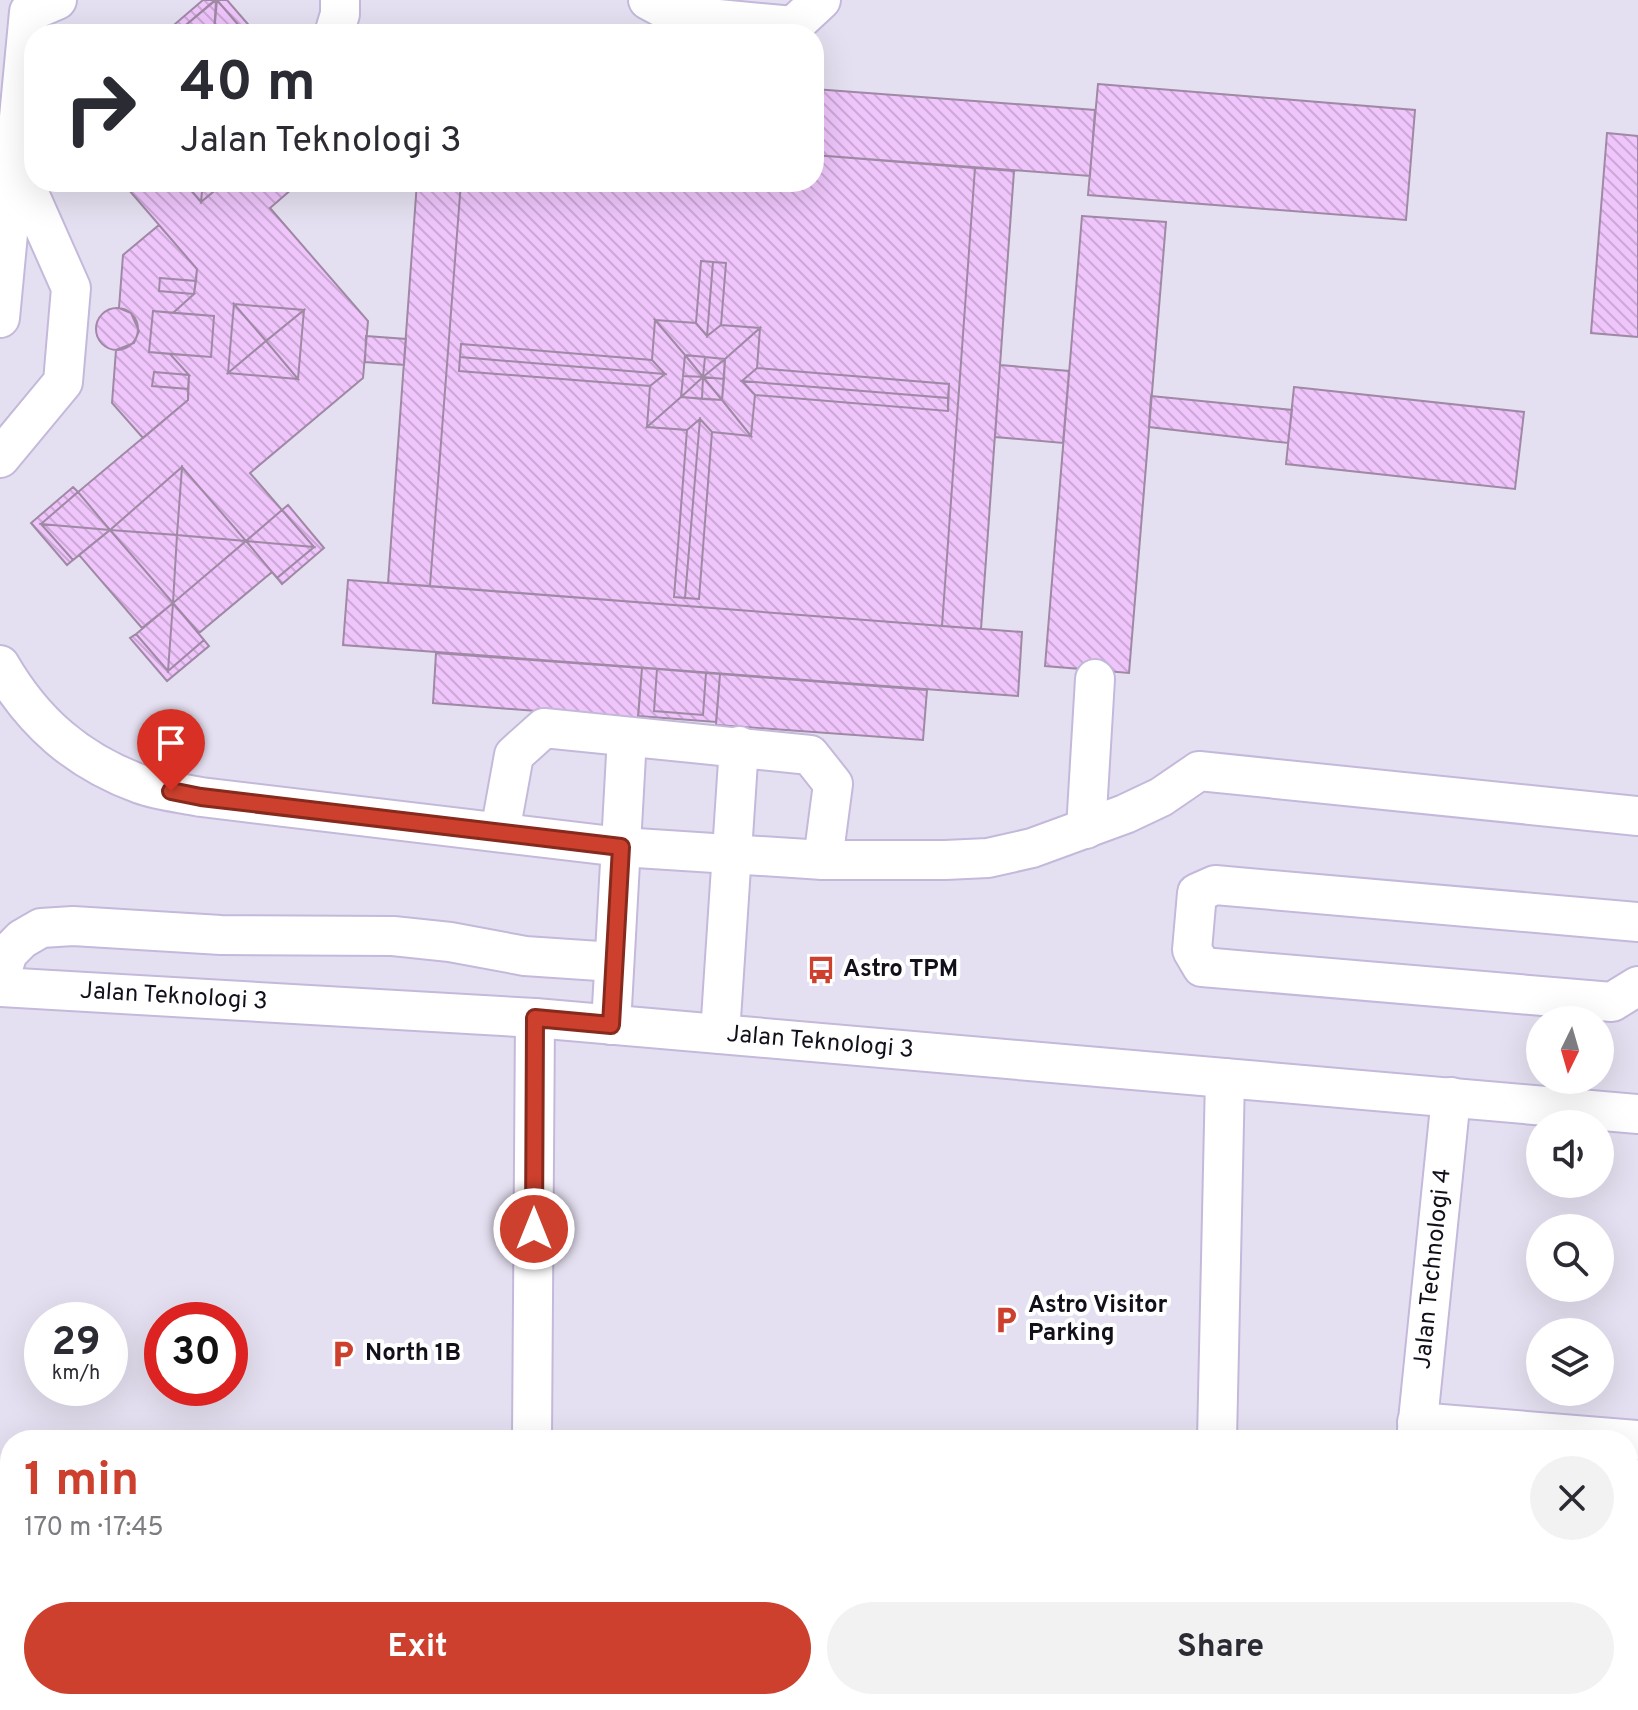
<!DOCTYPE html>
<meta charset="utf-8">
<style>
:root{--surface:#fff;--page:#f2f2f3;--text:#2b2b33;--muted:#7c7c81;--accent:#cc402d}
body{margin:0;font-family:Overpass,sans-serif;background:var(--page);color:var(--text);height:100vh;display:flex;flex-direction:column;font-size:30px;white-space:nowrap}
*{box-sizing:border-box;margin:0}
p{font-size:26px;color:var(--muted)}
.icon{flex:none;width:44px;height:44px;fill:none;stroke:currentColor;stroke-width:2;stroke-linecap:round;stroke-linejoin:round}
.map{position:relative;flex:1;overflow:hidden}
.side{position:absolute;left:0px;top:1430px;width:1638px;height:280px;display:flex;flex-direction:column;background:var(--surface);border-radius:32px 32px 0 0;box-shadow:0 8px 32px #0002}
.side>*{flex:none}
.top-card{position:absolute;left:24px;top:24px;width:800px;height:168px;border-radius:32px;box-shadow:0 8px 32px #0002;background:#fff;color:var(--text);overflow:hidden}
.needle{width:52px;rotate:185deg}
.tools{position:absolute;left:1526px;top:1006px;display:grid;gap:16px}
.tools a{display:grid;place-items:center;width:88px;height:88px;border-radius:50%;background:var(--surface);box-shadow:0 8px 32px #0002;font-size:40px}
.speed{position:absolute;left:24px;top:1302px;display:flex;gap:16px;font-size:40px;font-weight:700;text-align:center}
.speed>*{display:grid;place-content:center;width:104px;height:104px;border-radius:50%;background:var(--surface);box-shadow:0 8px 32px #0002;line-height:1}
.speed small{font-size:20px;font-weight:400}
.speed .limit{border:12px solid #d22;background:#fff;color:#111}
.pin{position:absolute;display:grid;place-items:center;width:68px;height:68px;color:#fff;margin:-82px -34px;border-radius:50% 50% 50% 0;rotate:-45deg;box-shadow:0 0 8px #0007}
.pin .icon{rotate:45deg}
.me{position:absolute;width:88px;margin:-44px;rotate:0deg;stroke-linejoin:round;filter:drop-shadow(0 0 6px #0008)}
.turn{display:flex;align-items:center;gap:28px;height:168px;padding:0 24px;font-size:36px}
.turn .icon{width:104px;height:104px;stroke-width:2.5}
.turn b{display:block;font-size:56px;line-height:68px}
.round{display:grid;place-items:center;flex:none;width:84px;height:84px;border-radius:42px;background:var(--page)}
.overview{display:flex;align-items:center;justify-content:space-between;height:136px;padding:0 24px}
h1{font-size:48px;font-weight:700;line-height:60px;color:var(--accent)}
.action{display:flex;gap:16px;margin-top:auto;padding:16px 24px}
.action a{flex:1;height:92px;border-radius:48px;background:var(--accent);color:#fff;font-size:32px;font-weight:700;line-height:92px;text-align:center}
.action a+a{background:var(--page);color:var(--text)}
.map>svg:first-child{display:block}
.built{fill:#e5e0f1;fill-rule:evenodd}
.building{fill:url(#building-back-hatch);stroke:#9f89a5;stroke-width:2;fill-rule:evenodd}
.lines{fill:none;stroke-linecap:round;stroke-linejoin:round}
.minor-casing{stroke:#c4b9da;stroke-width:42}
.minor{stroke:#fff;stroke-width:38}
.route-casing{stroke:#852a1d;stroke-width:20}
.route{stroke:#cc402d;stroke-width:14}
.labels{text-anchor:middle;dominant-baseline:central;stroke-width:8;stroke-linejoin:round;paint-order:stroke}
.poi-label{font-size:24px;font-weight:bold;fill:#14101b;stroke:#fff;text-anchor:start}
.street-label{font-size:24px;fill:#14101b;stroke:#fff}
</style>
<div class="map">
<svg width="1638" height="1710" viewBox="0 0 1638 1710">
<defs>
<pattern id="building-back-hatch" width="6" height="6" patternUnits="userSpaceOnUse" patternTransform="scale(2)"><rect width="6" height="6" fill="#efc5fb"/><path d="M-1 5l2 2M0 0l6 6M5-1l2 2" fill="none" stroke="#cca8d7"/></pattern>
</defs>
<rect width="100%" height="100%" fill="#f5f1ff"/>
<!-- built -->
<path class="built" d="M0 0H1638V1710H0ZM34 34H814V182H34ZM1540 1020H1600V1080H1540ZM1540 1124H1600V1184H1540ZM1540 1228H1600V1288H1540ZM42 1320H110V1388H42ZM162 1320H230V1388H162ZM1540 1332H1600V1392H1540ZM10 1440H1628V1700H10Z"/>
<!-- building -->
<path class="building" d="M203 0H215L180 30 175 24Z
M216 0 214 34H184L180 30Z
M217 0H227L253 30 246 34Z
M217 0 246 34H214Z
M1098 84 1415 110 1406 220 1088 195Z
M814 89 1095 110 1090 176 814 155Z
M1607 133 1638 136V337L1591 333Z
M814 155 975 168 942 626 430 586 461 182H814ZM701 261 726 263 721 325 760 328 757 368 949 384 948 411 755 395 751 436 712 432 699 599 674 597 687 430 647 427 650 386 459 371 461 344 652 360 655 320 696 323Z
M975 168 1014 171 981 629 942 626Z
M122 182H184L201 202 225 182H300L270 208 368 321 363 378 250 473 282 510 246 541 182 467 110 530 78 492 188 400 189 375 170 354 211 357 214 316 173 313 194 294 197 269ZM234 304 304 310 298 379 228 373Z
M184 182H203L201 202Z
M203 182H225L201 202Z
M417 182H461L430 586 388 583Z
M1082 216 1166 222 1129 673 1045 666Z
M159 225 197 269 196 281 160 278 159 291 194 294 173 313 153 311 149 352 170 354 189 375 154 372 152 386 188 389V400L143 438 112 403 116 350 134 343 139 331 131 313 119 308 123 255Z
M701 261 713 262 707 336 696 323Z
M713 262 726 263 721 325 707 336Z
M160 278 196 281 194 294 159 291Z
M234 304 304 310 266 341Z
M234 304 266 341 228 373Z
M96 329a21 21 0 1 1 42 0a21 21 0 1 1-42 0Z
M304 310 298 379 266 341Z
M153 311 214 316 211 357 149 352Z
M655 320 696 323 707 336 721 325 760 328 725 359 685 355Z
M655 320 685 355 681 397 647 427 650 386 665 374 652 360Z
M760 328 757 368 742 381 755 395 751 436 722 400 725 359Z
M366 336 406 339 404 365 365 362Z
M266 341 298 379 228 373Z
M461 344 652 360 665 374 460 357Z
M685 355 703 377 683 376Z
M685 355 705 357 703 377Z
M460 357 665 374 650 386 459 371Z
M705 357 725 359 703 377Z
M725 359 724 379 703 377Z
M1000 365 1069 371 1063 443 995 437Z
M757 368 949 384 948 398 742 381Z
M154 372 189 375 188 389 152 386Z
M683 376 703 377 681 397Z
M703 377 722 400 702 399Z
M703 377 724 379 722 400Z
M703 377 702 399 681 397Z
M742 381 948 398V411L755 395Z
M1294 387 1524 412 1515 489 1286 464Z
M1151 396 1292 410 1288 443 1149 427Z
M681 397 722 400 751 436 712 432 700 419 687 430 647 427Z
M700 419 712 432 699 599 685 598Z
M700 419 685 598 674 597 687 430Z
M182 467 246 541 177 535Z
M182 467 177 535 110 530Z
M73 487 78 492 41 524 73 560 67 565 31 523Z
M78 492 110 530 41 524Z
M288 505 324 548 282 584 277 578 314 547 282 510Z
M282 510 314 547 246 541Z
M41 524 110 530 73 560Z
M110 530 177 535 173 603Z
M110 530 173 603 142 628 79 555Z
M177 535 246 541 173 603Z
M246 541 314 547 277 578Z
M246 541 272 572 199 633 173 603Z
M348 580 1022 632 1018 696 343 645Z
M173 603 204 640 168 671Z
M173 603 168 671 136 634Z
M136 634 168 671 204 640 209 646 167 681 130 638Z
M436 653 642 668 638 719 433 703Z
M642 668 657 669 654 711 703 715 706 673 720 674 716 722 638 716Z
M657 669 706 673 703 715 654 711Z
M720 674 927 690 923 740 716 725Z"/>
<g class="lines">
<defs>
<g id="minor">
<path d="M648 0 676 15 793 26 821 0"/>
<path d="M334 34 340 14V0"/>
<path d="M0 318 29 12 57 0"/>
<path d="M0 458 63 382 71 288 16 164"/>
<path d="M0 665C33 722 77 761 140 784 159 791 181 793 201 797L621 847 823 860H945L988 858 1032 848 1125 814 1161 797 1199 771 1638 816"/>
<path d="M1086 829 1095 679"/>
<path d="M500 832 514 755 544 728 810 755 833 784 823 860"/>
<path d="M1638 922 1215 885 1197 893 1192 950 1202 967 1612 1002 1638 986"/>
<path d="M0 977 8 953 22 939 41 928 73 926 221 935 393 936 450 942 525 956 614 962"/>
<path id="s1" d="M0 987 535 1018 1638 1114"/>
<path d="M611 1025 627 737"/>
<path d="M720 1034 739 746"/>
<path d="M1417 1422 1638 1440"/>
<path d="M532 1440 535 1018"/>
<path d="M1217 1440 1225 1078"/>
<path id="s2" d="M1416 1440 1451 1097"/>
<path d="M1628 1611 1638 1612"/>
<path d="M1425 1700 1426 1710"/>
<path d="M528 1710 529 1700"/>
<path d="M1211 1710V1700"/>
</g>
</defs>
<!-- minor casing -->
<use href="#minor" class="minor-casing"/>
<!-- minor -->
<use href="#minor" class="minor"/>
</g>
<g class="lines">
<defs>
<path id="route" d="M171 791 201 797 621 847 611 1025 535 1018 534 1229"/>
</defs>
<!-- route casing -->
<use href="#route" class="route-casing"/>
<!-- route -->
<use href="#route" class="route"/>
</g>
<!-- icons -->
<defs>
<symbol id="bus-bare" viewBox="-9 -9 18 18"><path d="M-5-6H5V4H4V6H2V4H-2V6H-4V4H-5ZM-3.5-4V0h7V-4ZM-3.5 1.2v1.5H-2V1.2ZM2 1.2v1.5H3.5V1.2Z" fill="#cc402d" stroke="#fff" stroke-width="2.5" paint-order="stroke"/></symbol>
<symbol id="parking-bare" viewBox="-9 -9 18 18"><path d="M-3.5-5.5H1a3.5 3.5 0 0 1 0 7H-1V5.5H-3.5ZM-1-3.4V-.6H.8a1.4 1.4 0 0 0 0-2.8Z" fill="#cc402d" stroke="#fff" stroke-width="2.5" paint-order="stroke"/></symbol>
</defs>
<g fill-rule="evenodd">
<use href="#bus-bare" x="801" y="950" width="40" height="40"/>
<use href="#parking-bare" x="986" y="1300" width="40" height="40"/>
<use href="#parking-bare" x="323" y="1334" width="40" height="40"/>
</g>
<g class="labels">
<!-- poi labels -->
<g class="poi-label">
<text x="843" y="970">Astro TPM</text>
<text x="1028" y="1306">Astro Visitor<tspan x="1028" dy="28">Parking</tspan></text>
<text x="365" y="1354">North 1B</text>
</g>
<!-- street labels -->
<g class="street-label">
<text stroke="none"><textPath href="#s1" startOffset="174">Jalan Teknologi 3</textPath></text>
<text stroke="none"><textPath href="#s1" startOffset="822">Jalan Teknologi 3</textPath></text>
<text stroke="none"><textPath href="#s2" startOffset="172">Jalan Technologi 4</textPath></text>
</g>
</g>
</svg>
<div class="tools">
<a><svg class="needle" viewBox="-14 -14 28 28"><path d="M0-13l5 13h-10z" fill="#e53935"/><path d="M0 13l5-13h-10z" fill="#7c7c81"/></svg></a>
<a><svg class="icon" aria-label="sound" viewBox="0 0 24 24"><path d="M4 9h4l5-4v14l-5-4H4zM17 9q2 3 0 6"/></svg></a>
<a><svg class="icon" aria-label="search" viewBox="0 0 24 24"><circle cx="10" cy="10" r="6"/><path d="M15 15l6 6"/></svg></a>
<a><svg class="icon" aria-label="layers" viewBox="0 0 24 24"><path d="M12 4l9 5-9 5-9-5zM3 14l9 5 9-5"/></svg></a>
</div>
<div class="speed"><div>29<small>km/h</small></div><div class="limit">30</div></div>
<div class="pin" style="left:171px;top:791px;background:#d93025"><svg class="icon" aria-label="arrive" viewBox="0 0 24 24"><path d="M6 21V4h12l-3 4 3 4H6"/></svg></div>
<svg class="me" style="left:534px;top:1229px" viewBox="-20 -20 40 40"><circle r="17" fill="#cc402d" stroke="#fff" stroke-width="3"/><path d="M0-11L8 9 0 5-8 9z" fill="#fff"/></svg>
<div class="top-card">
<div class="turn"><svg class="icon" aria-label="right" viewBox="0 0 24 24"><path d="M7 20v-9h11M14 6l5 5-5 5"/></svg><div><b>40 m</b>Jalan Teknologi 3</div></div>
</div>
<section class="side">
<div class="overview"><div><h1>1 min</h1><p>170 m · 17:45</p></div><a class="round"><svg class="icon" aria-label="close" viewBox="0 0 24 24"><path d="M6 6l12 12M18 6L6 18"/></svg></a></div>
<div class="action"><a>Exit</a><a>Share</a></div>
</section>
</div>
